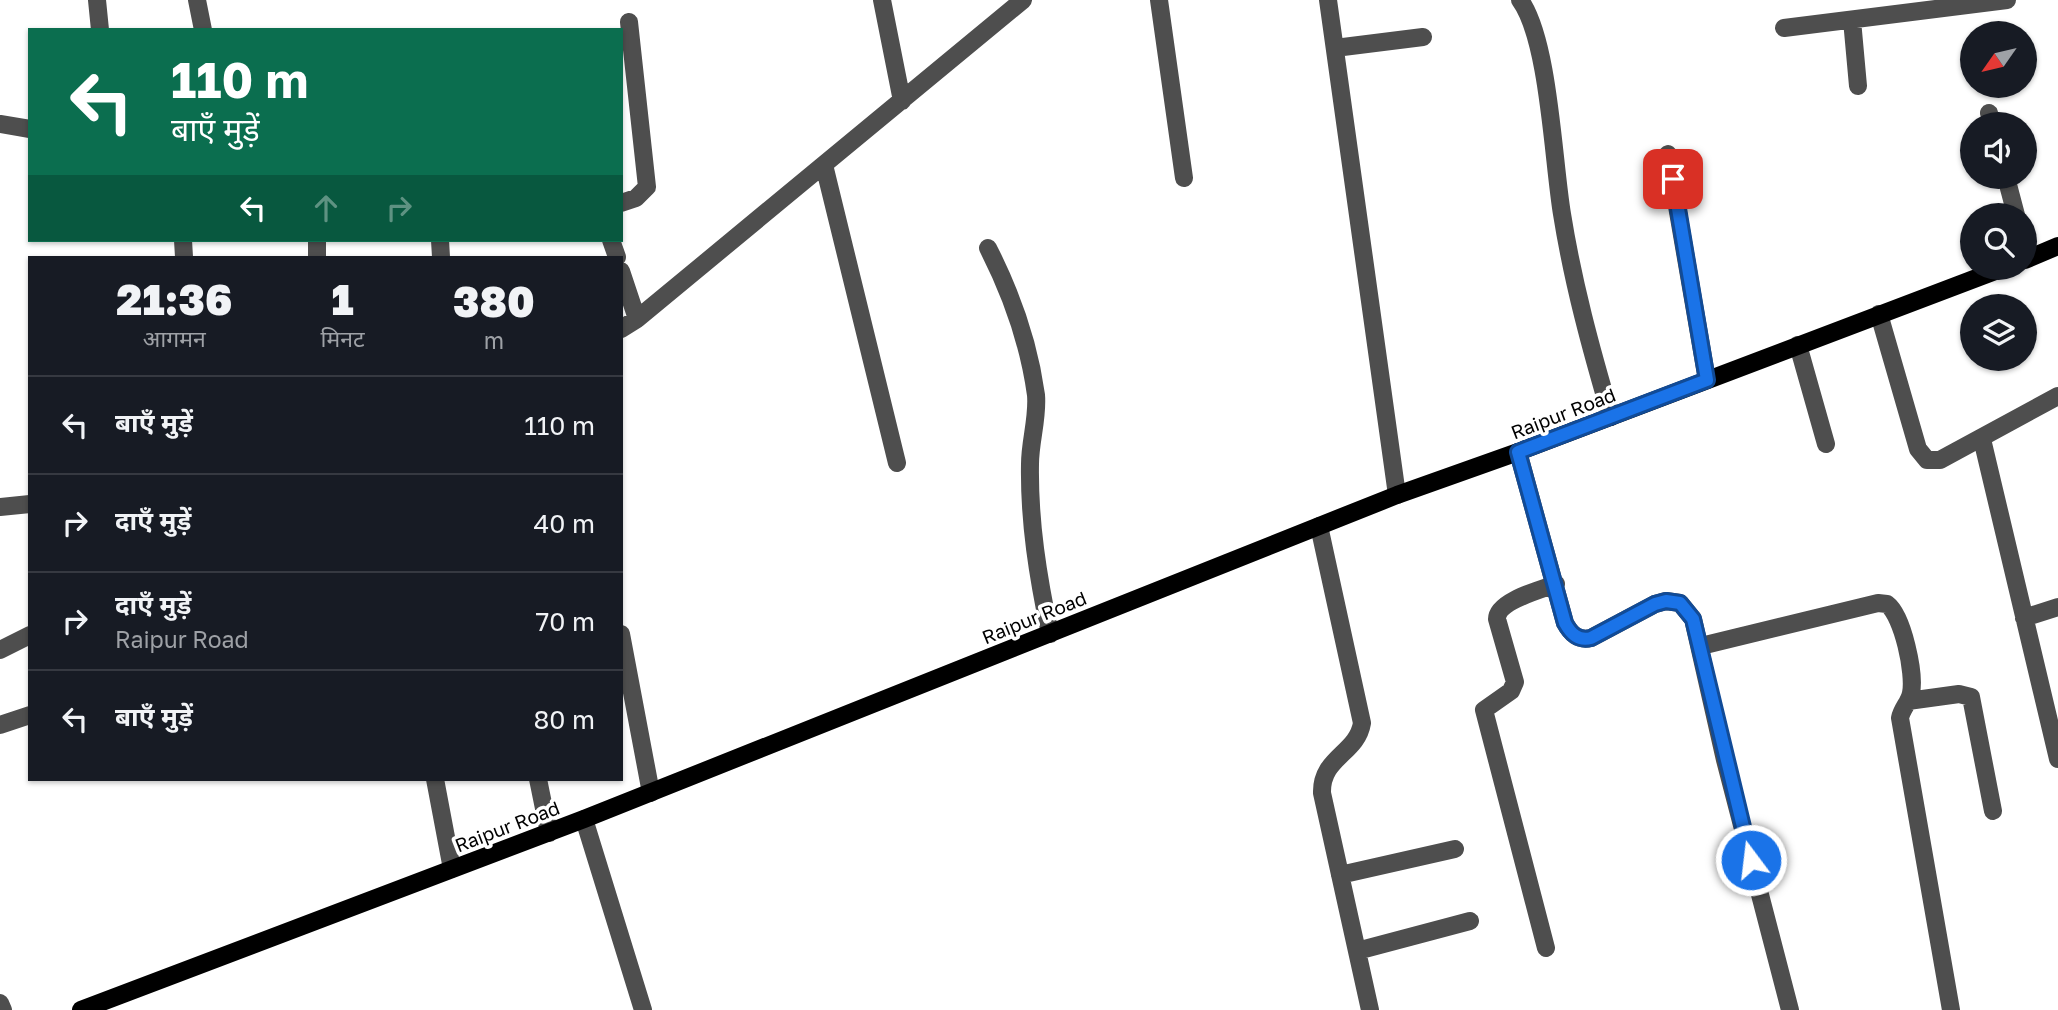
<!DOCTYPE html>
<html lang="hi">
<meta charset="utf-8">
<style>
:root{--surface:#171b24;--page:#20242c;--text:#f1f3f6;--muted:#9ea1a6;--line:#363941}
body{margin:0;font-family:"Golos Text","Noto Sans Devanagari",sans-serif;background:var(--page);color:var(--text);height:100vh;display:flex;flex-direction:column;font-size:26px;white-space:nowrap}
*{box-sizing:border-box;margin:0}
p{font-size:23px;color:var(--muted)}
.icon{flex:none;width:38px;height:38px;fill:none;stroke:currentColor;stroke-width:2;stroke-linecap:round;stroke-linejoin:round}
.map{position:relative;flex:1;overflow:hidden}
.panel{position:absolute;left:28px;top:256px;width:595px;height:525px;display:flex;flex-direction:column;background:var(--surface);border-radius:0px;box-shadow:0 2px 5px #0004}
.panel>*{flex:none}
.banner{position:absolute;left:28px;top:28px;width:595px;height:214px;border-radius:0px;box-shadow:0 2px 5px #0004;background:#0b6e4f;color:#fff;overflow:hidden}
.needle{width:46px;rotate:236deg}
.fabs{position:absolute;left:1960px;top:21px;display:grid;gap:14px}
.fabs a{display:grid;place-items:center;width:77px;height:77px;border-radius:50%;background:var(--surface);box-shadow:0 2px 5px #0004;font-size:35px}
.pin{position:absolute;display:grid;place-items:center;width:60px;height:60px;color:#fff;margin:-30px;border-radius:14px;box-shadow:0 4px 10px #0006}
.me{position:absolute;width:77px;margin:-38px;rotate:345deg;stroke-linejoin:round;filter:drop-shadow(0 0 5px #0008)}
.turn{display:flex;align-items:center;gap:24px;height:147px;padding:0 28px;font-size:32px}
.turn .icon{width:91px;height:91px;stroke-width:2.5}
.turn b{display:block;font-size:49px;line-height:60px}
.lanes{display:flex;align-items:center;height:66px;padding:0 28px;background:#0003;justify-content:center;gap:35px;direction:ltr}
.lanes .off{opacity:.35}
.eta{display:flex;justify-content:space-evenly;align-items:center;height:119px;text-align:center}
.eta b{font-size:42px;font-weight:800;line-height:49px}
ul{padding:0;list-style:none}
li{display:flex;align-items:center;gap:21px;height:98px;padding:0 28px;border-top:2px solid var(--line)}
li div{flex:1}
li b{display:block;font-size:26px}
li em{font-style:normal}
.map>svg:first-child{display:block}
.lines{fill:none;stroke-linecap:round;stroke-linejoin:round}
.minor{stroke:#4e4e4e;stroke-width:18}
.major{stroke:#000;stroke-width:18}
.route-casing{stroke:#114b97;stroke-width:18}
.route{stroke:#1a73e8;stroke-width:12}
.labels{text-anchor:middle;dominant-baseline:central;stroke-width:7;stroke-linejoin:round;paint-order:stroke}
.street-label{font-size:19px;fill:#000;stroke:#fff}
</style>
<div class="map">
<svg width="2058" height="1010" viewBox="0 0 2058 1010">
<rect width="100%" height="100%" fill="#fff"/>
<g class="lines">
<!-- minor -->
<path class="minor" d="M97 0 100 30
M197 0 203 30
M882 0 902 101
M1159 0 1184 178
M1328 0 1397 495
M1520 0C1549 40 1553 160 1562 214 1573 283 1591 349 1611 417
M1852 20 1858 86
M1784 28 2007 0
M1335 48 1423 37
M1989 113 1992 124
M0 124 30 129
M1668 154 1707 380
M824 165 897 463
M2006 177 2016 215
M621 203 636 198 647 187 629 22
M183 240 184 257
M317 240V257
M440 240 441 257
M611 240 617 257
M988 248C1011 293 1029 344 1036 395 1038 418 1030 441 1030 464 1029 522 1038 577 1050 634
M621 271 637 319
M1879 314 1918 449 1927 460H1940L2058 396
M621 329 637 319 1023 0
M1798 345 1826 444
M1982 439 2058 759
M1518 452 1565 623C1571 634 1578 641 1591 638L1655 604 1666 601 1680 603 1693 619 1725 760 1790 1010
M0 507 30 504
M1319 526 1362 723C1357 754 1321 757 1322 793L1370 1010
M2024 618 2058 607
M621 634 651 793
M1701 646 1878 603 1887 604C1903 616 1915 674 1911 693 1909 703 1902 708 1900 718L1951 1010
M0 650 30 635
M1908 701 1959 694 1971 697 1993 811
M0 725 30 715
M435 779 452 869
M538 779 549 833
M584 819 643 1010
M1340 875 1455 849
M1546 948 1484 710 1511 691 1515 682 1497 619C1497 601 1540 590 1556 584
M1357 951 1470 921
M0 1003 3 1010"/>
<!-- major -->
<path class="major" d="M2025 260 2058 246
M81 1010 584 819 1397 495 1518 452 2003 268"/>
</g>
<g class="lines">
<defs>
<path id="route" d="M1673 179 1707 380 1518 452 1565 623C1571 634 1578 641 1591 638L1655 604 1666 601 1680 603 1693 619 1751 860"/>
</defs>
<!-- route casing -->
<use href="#route" class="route-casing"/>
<!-- route -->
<use href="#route" class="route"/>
</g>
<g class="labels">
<!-- street labels -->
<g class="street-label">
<text transform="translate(1563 413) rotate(-21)">Raipur Road</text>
<text transform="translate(1034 617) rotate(-22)">Raipur Road</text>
<text transform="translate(507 826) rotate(-21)">Raipur Road</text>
</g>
</g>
</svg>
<div class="fabs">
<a><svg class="needle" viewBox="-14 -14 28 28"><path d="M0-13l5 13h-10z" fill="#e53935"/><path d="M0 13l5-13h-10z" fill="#9ea1a6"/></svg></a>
<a><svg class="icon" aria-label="sound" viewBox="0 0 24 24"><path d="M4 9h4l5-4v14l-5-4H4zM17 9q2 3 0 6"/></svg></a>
<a><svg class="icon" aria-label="search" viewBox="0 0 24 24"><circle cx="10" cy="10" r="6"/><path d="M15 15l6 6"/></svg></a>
<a><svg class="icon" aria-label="layers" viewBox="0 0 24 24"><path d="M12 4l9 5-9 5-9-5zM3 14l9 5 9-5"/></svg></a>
</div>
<div class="pin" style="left:1673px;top:179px;background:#d93025"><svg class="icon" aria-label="arrive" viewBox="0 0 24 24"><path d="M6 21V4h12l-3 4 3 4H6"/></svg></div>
<svg class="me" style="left:1751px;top:860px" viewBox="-20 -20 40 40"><circle r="17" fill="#1a73e8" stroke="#fff" stroke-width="3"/><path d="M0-11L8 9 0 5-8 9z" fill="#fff"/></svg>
<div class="banner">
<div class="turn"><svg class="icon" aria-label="left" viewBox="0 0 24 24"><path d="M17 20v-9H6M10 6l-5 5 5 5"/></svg><div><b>110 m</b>बाएँ मुड़ें</div></div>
<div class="lanes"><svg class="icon" aria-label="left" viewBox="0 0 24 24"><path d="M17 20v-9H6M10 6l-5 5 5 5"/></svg><svg class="icon off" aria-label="ahead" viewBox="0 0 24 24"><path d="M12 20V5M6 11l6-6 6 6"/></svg><svg class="icon off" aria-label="right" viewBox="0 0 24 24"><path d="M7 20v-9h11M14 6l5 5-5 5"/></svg></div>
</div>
<section class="panel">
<div class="eta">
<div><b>21:36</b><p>आगमन</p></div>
<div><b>1</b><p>मिनट</p></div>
<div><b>380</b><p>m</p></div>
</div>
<ul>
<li><svg class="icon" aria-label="left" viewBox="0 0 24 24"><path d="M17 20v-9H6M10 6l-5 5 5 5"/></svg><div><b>बाएँ मुड़ें</b></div><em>110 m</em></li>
<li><svg class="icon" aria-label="right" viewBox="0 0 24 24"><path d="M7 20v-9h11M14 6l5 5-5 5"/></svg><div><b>दाएँ मुड़ें</b></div><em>40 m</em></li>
<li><svg class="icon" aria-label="right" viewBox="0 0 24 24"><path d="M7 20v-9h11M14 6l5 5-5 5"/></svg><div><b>दाएँ मुड़ें</b><p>Raipur Road</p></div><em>70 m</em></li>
<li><svg class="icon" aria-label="left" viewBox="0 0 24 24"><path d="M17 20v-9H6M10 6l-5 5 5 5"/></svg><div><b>बाएँ मुड़ें</b></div><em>80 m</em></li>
</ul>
</section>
</div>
